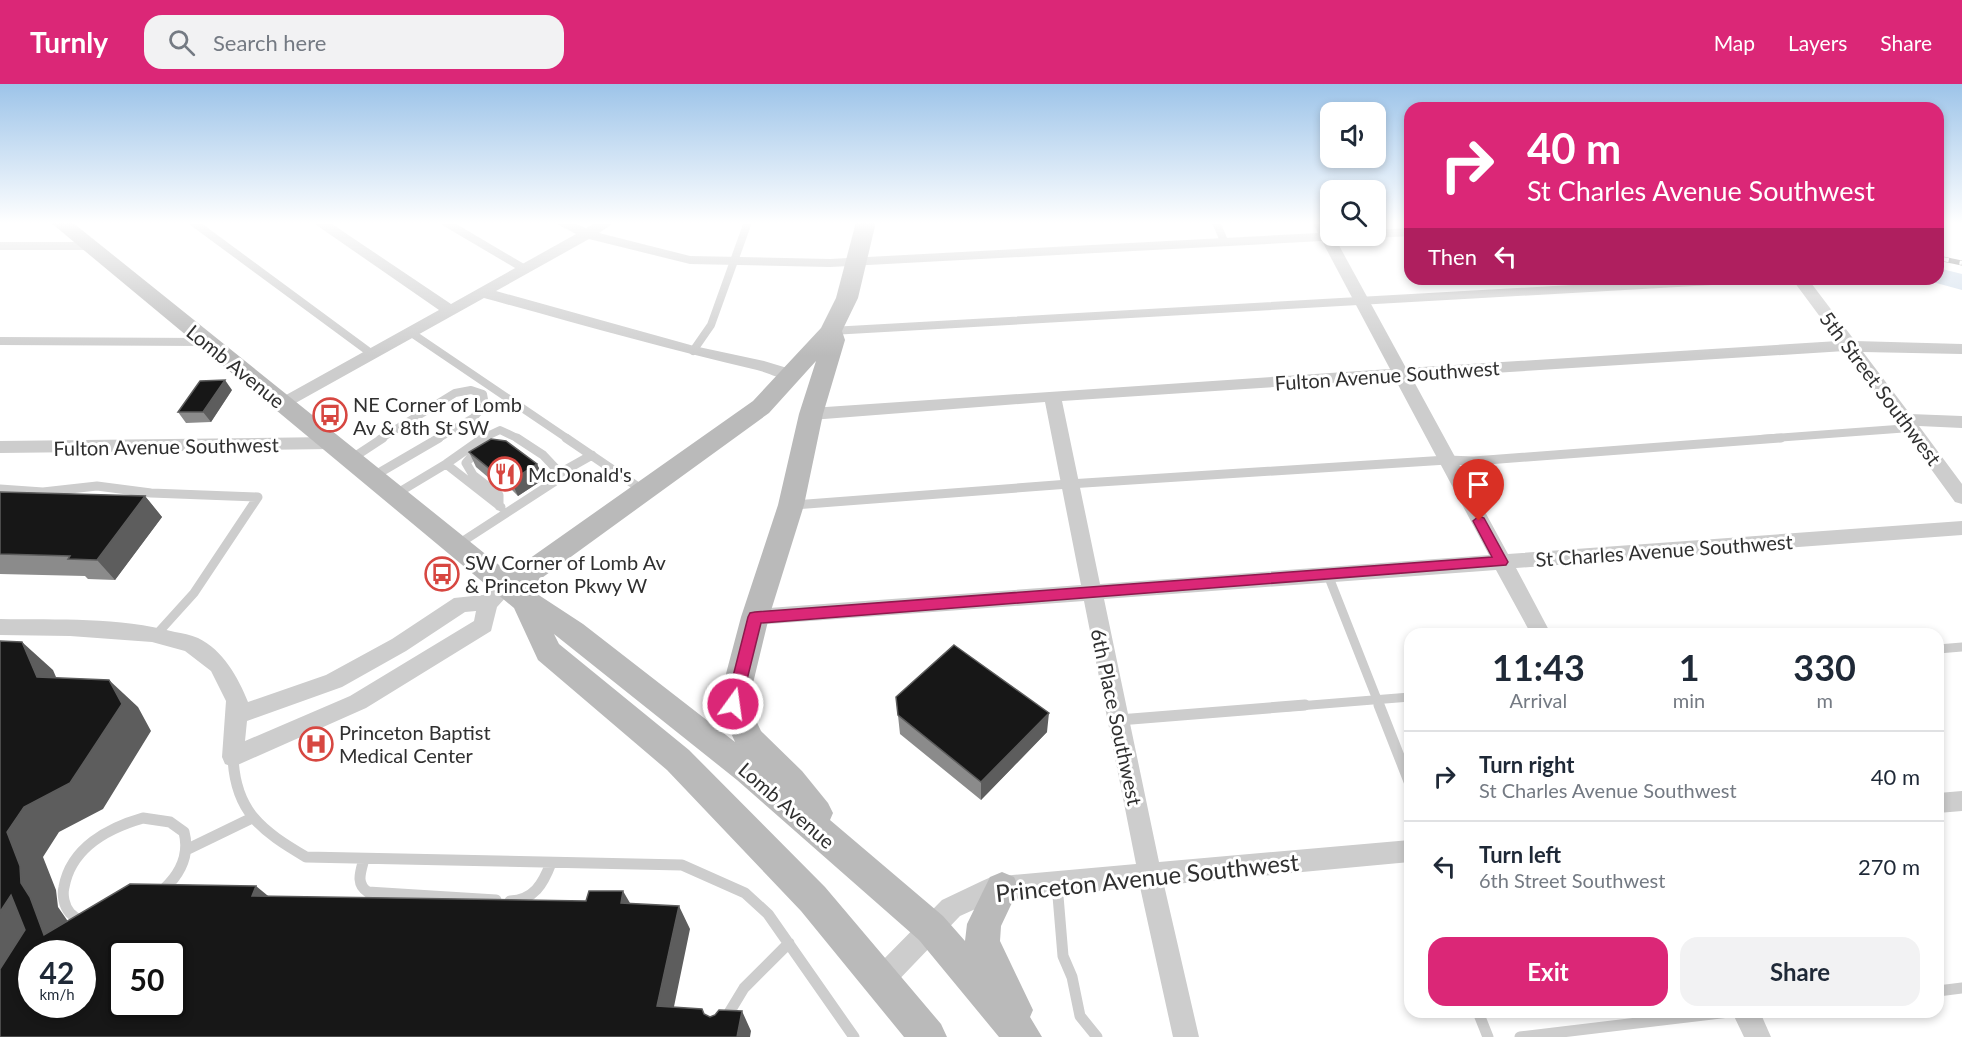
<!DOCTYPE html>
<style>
:root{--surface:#fff;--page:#f2f2f3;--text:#1f2937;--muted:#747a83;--line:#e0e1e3;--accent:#db2777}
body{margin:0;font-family:Lato,sans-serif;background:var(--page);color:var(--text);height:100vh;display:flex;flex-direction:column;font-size:22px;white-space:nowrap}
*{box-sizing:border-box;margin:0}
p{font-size:20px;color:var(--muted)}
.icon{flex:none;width:33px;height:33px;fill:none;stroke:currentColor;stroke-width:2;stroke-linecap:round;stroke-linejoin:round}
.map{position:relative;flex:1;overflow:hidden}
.sheet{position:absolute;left:1404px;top:544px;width:540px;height:390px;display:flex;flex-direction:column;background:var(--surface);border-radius:18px;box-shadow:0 3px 9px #0003}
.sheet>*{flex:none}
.banner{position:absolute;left:1404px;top:18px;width:540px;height:183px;border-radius:18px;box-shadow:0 3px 9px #0003;background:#db2777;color:#fff;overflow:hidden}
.fabs{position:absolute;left:1320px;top:18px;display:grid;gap:12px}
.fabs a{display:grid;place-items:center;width:66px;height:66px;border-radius:12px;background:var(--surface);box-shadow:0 3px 9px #0003;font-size:30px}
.speed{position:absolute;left:18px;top:856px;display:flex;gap:12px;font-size:30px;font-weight:700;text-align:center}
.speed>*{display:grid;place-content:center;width:78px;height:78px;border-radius:50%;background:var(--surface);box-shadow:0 3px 9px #0003;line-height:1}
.speed small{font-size:15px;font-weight:400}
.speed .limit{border:3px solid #111;border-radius:9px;background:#fff;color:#111}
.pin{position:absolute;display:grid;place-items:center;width:51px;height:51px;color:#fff;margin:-62px -26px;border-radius:50% 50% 50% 0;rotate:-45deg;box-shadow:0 0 6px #0007}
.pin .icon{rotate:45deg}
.me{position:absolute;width:66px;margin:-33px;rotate:14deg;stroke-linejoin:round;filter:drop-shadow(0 0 4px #0008)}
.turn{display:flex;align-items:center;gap:21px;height:126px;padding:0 24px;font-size:27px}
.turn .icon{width:78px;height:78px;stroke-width:2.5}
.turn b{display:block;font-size:42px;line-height:51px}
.then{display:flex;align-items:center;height:57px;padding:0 24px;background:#0003;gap:12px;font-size:22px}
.eta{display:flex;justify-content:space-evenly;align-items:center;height:102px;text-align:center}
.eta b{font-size:36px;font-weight:700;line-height:42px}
.cta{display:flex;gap:12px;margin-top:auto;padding:12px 24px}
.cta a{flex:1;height:69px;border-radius:18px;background:var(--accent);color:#fff;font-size:24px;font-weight:700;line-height:69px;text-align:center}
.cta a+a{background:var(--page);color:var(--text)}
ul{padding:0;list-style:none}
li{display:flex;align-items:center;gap:18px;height:90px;padding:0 24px;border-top:2px solid var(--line)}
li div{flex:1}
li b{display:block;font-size:22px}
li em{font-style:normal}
header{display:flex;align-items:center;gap:36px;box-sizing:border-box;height:84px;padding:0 30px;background:var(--accent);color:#fff}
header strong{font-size:28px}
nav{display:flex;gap:33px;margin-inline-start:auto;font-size:21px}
.search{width:420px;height:54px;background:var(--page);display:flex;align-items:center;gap:15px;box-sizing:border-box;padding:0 21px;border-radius:18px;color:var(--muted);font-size:22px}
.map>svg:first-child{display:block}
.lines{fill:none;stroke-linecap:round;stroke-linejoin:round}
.river{fill:#cddbea;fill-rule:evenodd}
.service-far2{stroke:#cdcdcd;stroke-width:8}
.service-far1{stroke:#cdcdcd;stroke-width:9}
.service{stroke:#cdcdcd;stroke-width:11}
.minor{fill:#cdcdcd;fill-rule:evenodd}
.secondary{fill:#bababa;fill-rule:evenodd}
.rail-casing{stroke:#858585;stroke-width:5}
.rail{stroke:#fff;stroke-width:4;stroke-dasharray:11;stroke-linecap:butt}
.wall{fill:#8b8b8b}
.shaded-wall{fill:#5d5d5d}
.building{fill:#171717;stroke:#5d5d5d;stroke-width:1.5;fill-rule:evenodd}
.route{fill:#db2777;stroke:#8e194d;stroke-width:1.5}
.labels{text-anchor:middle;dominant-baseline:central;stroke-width:6;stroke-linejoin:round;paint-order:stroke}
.street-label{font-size:20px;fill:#303030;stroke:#fff}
.poi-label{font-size:20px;fill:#303030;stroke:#fff;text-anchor:start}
.near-street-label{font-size:24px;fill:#303030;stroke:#fff}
</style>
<header>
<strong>Turnly</strong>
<div class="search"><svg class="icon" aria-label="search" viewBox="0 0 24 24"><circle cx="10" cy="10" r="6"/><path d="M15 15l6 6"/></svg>Search here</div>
<nav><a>Map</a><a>Layers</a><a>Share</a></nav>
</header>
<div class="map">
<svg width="1962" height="953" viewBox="0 0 1962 953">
<rect width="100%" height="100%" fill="#fff"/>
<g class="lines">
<!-- river -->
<path class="river" d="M1938 184 1962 190V206L1929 197 1927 195H1938Z"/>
<!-- service-far2 -->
<path class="service-far2" d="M193 138 372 270
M445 138 523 184
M1216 138 1224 157
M831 247 1747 195
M410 248 568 355
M0 257 205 258
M693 267 711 241 748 138
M380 355 455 309 471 306 483 310 485 321 473 334 437 355
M481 355 500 346 519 355
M1761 355 1910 344"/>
<!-- service-far1 -->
<path class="service-far1" d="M566 354 644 407
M481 368 472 372 466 379 473 391 499 411V422
M351 375 383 354
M446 380 501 423
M560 389 592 371
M372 393 439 354
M0 405 43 408 97 402 151 409 258 413 194 509 156 551
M396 410 446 380 483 354
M794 421 1069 400 1447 376 1474 377 1781 354
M457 461 554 398 560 389 543 371 517 354
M1328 491 1380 623
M1938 565 1962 563
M1286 623 1410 613"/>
<!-- service -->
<path class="service" d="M1379 621 1410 700
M1119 636 1305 621
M233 673C235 728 262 747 306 773L682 781 745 809 768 830 854 953
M143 734 170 738 184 748C190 771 181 789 164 805 145 825 95 855 70 829 64 822 62 811 64 803 71 764 108 744 143 734Z
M188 765 252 734
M364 775C361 787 355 800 368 808L496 816
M1057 800 1063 872 1072 893 1080 932 1097 953
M510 817C534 816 543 800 551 779
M1938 907 1962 904
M1478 928 1488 953
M724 937 744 904 789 859
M1520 953 1729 928"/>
<!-- minor -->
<path class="minor" d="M312 138H329L451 220 576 150 553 138H572L586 144 597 138H615L599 149 690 172 830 175 1318 149 1312 138H1326L1330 152H1346L1344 155 1336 156 1406 284 1838 257 1792 195H1808L1855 257 1962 260V270L1863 268 1910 330 1962 332V344L1919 342 1962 400V420L1955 418 1845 267 1412 294 1508 470 1962 437V451L1516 484 1551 550H1531L1496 486 1104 515 1159 778 1410 756V778L1164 801 1199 953H1173L1140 803 993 817 960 832 890 905 881 909 872 905 868 896 872 887 942 816 982 797 991 793 1136 780 1084 517 755 541 748 539 745 533 748 527 755 525 1081 501 1045 318 811 336 805 334 802 330 805 326 811 324 1390 285 1322 157 830 183 690 180 589 155 496 207 694 262 764 277 797 287 799 291 797 295C784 298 770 289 757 286 665 265 575 239 484 214L283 326 277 324 274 320 277 316 439 226ZM1395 295 1489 471 1100 500 1062 317Z
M1410 144V152L1376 154 1370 152H1376V146Z
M0 158H88L95 162 88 166H0Z
M331 353 337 355 340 359 337 363 331 365 0 369V357Z
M497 504 504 506 507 512 497 523 491 547 366 624 233 683 225 680 222 673 226 617 211 587 185 567 152 558 70 552 0 551V535C58 536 119 533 175 548 182 549 191 551 198 554 223 566 238 593 248 618L326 591 392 555 454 514 483 511ZM476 527 474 537 350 612 245 657 247 637 342 603 406 567 465 528Z
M1962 707V727L1938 729V709Z
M1732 928H1760L1771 953H1744Z"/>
<!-- secondary -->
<path class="secondary" d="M50 138H72L509 489 753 317 821 244 836 214 856 138H876L858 214 842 247 845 256 823 330 804 421 769 533 748 620 761 647 802 687 828 719 833 729 830 736 943 832 965 857 967 840 990 793 1002 788 1014 793 1019 804 1001 842 1000 857 1033 926 1030 933 1042 953H999L919 856 737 696 554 550 559 560 689 666 825 803 941 940 947 953H904L801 827 667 686 538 576 514 524ZM816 277 799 330 778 421 741 533 718 620 735 658 583 540 528 504 769 329Z"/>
<defs>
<path id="rail" d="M1938 174 1962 179"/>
</defs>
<!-- rail casing -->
<use href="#rail" class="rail-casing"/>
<!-- rail -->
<use href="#rail" class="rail"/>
</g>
<!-- wall -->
<path class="wall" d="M232 306 211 338 186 339 178 328Z
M469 368 537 380 544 395 518 412 508 402 503 406 476 383Z
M0 408 145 412 162 433 115 496 88 495 85 492 0 490Z
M896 613 1047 648 981 716 900 650Z"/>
<!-- shaded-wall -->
<path class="shaded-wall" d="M225 296 232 306 211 338 203 328Z
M537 380 544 395 518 412 511 397Z
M501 387 508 402 503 406 496 390Z
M145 412 162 433 115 496 97 476Z
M22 558 53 586 68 621 37 593Z
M109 596 138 623 151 647 103 725 59 748 43 773 56 806 58 823 67 836 79 870 0 912V828L11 811 21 799 7 748Z
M1049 629 1047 648 981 716V698Z
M256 802 284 825 252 812Z
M623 807 637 831 621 819Z
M679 822 690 845 670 942 657 922Z
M742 927 751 947 750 953H737Z"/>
<!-- building -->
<path class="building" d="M225 296 203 328H178L200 297Z
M491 355 506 357 537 380 511 397 501 387 496 390 469 368Z
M0 408 145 412 97 476 68 475 70 472 0 470Z
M0 557 22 558 37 593 109 596 122 620 70 699 24 723 7 748 20 782 21 799 30 813 44 851 130 800 256 802 252 812 586 817 589 807H623L621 819 679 822 657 922 702 925 704 930 710 933 715 931 719 926 742 927 737 953H0V885L25 846 11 811 0 828ZM32 870H82V921H32ZM122 870H172V921H122Z
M954 561 1049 629 981 698 898 631 896 613Z"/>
<!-- sky -->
<linearGradient id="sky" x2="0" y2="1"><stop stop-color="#9dc4e9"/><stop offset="0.51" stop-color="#fff"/><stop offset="1" stop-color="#fff" stop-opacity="0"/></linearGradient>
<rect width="1962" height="272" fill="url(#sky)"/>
<!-- route -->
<path class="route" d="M1479 432 1484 434 1508 478 1506 481 761 539 741 620 739 624 733 626 728 624 726 620 748 533 750 529 755 528 1492 473 1473 437Z"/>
<!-- icons -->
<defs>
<symbol id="bus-ring" viewBox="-11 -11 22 22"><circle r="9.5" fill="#fff" stroke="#d74741" stroke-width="1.5"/><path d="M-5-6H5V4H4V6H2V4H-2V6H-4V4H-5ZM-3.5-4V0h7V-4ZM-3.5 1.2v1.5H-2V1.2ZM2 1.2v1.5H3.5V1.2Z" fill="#d74741"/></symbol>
<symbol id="restaurant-ring" viewBox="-11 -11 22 22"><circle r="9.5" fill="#fff" stroke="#d74741" stroke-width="1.5"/><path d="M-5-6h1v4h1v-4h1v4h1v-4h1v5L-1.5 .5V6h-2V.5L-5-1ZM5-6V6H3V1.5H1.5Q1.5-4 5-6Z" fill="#d74741"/></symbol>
<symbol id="hospital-ring" viewBox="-11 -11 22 22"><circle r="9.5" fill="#fff" stroke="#d74741" stroke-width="1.5"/><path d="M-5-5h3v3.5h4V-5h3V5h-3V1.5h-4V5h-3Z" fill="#d74741"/></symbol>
</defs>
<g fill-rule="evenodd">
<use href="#bus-ring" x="311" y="312" width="38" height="38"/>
<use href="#restaurant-ring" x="486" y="371" width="38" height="38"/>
<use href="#bus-ring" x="423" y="471" width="38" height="38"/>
<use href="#hospital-ring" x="297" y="641" width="38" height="38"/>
</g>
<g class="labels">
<!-- street labels -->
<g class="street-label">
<text transform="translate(236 282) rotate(39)">Lomb Avenue</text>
<text transform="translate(1387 291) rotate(-4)">Fulton Avenue Southwest</text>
<text transform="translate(1881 304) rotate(53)">5th Street Southwest</text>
<text transform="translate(166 362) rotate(-1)">Fulton Avenue Southwest</text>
<text transform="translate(1664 466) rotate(-4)">St Charles Avenue Southwest</text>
<text transform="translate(1117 633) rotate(78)">6th Place Southwest</text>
<text transform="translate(787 721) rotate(41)">Lomb Avenue</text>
</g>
<!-- poi labels -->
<g class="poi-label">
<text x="353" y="320">NE Corner of Lomb<tspan x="353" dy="23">Av &amp; 8th St SW</tspan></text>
<text x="528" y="390">McDonald's</text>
<text x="465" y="478">SW Corner of Lomb Av<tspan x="465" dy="23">&amp; Princeton Pkwy W</tspan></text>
<text x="339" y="648">Princeton Baptist<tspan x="339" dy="23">Medical Center</tspan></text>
</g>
<!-- near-street labels -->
<g class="near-street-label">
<text transform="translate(1147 793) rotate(-6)">Princeton Avenue Southwest</text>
</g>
</g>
</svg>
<div class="fabs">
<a><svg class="icon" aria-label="sound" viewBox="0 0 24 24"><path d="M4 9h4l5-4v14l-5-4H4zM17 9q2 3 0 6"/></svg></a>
<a><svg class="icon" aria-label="search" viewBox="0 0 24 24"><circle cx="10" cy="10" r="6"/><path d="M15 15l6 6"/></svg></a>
</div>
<div class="speed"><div>42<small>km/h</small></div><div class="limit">50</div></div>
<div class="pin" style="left:1479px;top:437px;background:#d93025"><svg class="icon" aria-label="arrive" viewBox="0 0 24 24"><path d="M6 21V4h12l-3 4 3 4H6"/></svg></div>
<svg class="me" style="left:733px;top:620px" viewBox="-20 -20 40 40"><circle r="17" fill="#db2777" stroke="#fff" stroke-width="3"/><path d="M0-11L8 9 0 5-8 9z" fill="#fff"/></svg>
<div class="banner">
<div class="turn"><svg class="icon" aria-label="right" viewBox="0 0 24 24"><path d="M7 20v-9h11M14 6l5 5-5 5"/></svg><div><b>40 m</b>St Charles Avenue Southwest</div></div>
<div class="then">Then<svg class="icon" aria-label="left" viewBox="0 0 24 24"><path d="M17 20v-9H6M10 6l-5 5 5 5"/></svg></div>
</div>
<section class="sheet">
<div class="eta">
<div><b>11:43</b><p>Arrival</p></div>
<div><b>1</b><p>min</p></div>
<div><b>330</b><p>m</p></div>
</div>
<ul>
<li><svg class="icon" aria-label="right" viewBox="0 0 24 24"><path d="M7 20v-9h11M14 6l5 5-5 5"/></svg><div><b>Turn right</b><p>St Charles Avenue Southwest</p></div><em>40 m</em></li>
<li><svg class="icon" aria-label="left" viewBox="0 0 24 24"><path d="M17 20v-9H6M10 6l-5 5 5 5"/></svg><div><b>Turn left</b><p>6th Street Southwest</p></div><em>270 m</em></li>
</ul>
<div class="cta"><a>Exit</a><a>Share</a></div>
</section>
</div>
